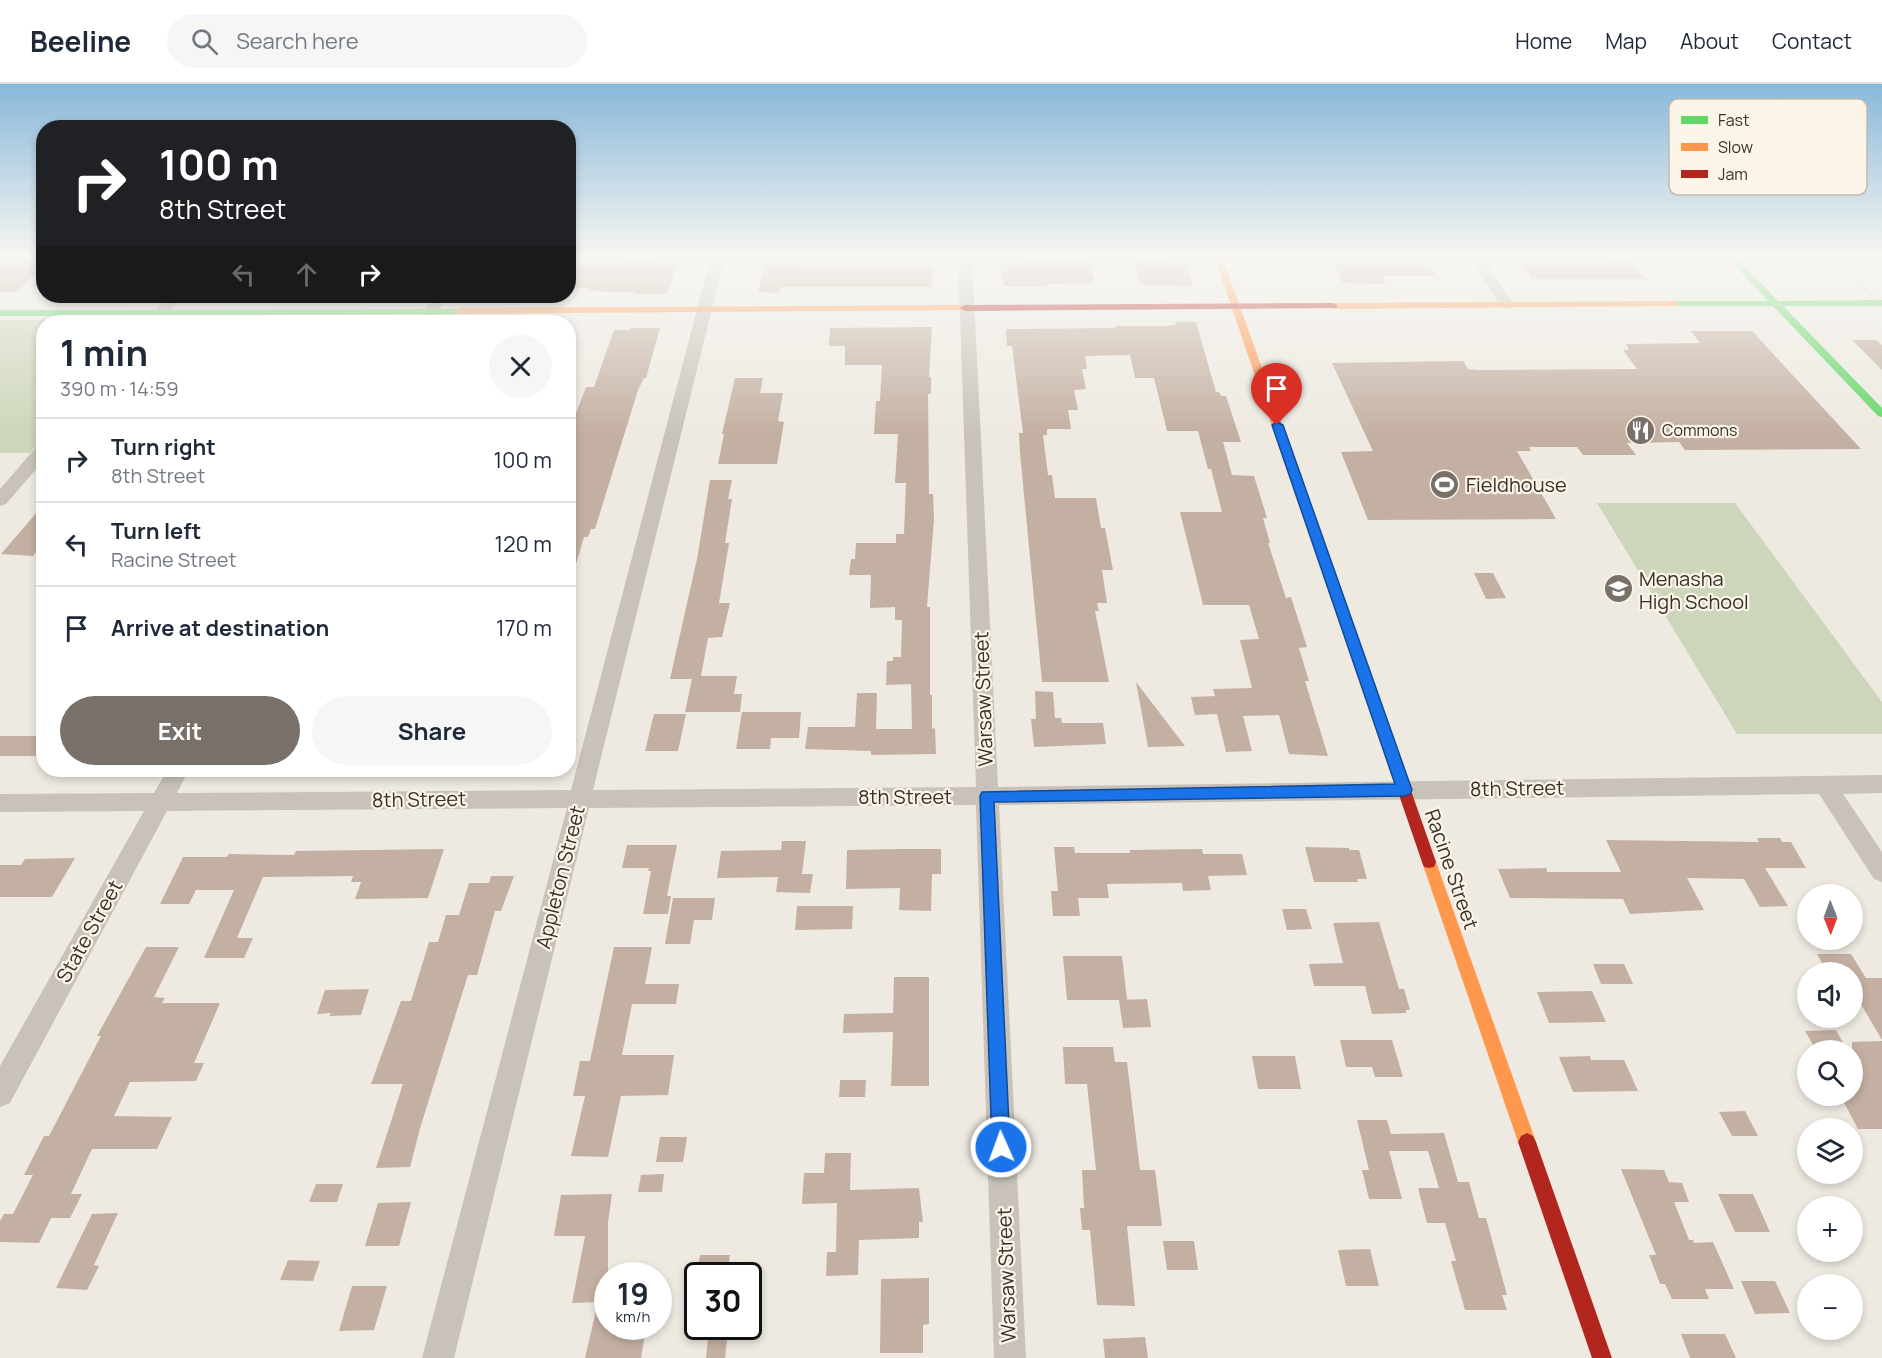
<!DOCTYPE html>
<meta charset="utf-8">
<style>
:root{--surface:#fff;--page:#f6f6f7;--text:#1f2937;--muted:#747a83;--line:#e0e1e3;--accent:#787069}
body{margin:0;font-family:Manrope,sans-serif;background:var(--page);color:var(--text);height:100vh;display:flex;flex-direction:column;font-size:22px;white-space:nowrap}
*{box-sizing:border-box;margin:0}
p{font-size:20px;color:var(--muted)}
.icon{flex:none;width:33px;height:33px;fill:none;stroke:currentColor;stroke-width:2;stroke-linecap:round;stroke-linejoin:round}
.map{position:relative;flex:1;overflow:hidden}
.side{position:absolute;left:36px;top:231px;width:540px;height:462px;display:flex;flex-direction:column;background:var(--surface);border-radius:24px;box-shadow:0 3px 9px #0003}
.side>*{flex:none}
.top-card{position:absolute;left:36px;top:36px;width:540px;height:183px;border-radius:24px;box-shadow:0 3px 9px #0003;background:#202124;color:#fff;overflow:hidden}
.needle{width:39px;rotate:179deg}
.controls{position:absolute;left:1797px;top:800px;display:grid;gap:12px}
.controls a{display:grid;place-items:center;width:66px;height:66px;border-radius:50%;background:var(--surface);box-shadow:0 3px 9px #0003;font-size:30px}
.speed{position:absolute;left:594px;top:1178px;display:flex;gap:12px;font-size:30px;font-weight:700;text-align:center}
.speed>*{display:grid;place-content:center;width:78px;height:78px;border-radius:50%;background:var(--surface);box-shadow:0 3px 9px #0003;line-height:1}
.speed small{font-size:15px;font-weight:400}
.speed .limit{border:3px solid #111;border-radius:9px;background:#fff;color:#111}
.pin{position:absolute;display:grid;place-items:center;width:51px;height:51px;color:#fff;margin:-62px -26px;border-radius:50% 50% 50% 0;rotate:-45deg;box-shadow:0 0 6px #0007}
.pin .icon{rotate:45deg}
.me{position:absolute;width:66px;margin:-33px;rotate:358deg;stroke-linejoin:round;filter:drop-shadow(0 0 4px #0008)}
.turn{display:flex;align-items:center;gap:21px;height:126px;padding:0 24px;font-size:27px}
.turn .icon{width:78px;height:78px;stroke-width:2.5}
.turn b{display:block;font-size:42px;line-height:51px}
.lanes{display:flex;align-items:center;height:57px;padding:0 24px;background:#0003;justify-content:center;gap:30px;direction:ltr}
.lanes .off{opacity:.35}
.round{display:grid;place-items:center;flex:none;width:63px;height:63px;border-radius:32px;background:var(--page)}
.summary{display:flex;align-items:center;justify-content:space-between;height:102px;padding:0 24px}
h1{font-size:36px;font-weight:700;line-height:45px}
.button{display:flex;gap:12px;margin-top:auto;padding:12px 24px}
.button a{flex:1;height:69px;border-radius:36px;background:var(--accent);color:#fff;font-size:24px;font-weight:700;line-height:69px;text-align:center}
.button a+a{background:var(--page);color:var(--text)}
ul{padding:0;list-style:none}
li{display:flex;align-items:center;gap:18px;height:84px;padding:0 24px;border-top:2px solid var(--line)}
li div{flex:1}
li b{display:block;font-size:22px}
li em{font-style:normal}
header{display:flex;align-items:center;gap:36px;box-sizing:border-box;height:84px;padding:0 30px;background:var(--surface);border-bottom:2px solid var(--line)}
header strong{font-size:28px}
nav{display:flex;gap:33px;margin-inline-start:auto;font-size:21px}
.search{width:420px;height:54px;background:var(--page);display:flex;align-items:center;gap:15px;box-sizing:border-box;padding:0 21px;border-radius:33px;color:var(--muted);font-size:22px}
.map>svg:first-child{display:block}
.green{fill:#cdd6ba}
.building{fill:#c4b0a2}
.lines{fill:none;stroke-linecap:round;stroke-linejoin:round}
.street{fill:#c8c2ba;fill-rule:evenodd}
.fast{fill:#63d668;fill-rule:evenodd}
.slow{fill:#ff974d;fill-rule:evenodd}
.jam{fill:#b3261e;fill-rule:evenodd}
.rail{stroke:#afaaa5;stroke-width:3;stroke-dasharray:1 3;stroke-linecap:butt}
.route{fill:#1a73e8;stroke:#114b97;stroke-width:1.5}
.labels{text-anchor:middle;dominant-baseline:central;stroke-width:4.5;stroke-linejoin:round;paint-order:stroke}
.far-poi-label{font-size:16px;fill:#392f28;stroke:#fbf5e9;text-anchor:start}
.poi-label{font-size:20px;fill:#392f28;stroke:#fbf5e9;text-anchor:start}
.street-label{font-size:20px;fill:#392f28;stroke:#fbf5e9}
.key{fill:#fbf5e9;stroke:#c1baaf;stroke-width:1.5}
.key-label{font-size:16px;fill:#392f28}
</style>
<header>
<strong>Beeline</strong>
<div class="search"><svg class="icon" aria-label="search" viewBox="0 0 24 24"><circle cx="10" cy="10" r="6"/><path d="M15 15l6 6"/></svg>Search here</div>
<nav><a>Home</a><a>Map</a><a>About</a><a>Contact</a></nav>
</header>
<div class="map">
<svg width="1882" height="1274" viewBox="0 0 1882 1274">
<rect width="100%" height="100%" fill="#eeeae2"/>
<!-- green -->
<path class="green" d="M147 235 144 238H44L43 354 30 369H0V236Z
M1597 419H1735L1882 618V650H1737Z"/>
<!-- building -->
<path class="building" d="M0 172H23L39 186 16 208H0Z
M655 172H680L667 210H634L635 208 588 207 589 204 569 205 578 180 623 179 625 175 654 176Z
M766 172H800V183L933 181 932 203H780L779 209 758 208Z
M1003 172H1029L1030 177 1090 178 1094 199 1046 200 1047 202H1004L1000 180H1002Z
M1163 172H1183L1193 202 1141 201 1133 175H1164Z
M1330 172H1424L1436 192H1382L1386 200 1343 199Z
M1516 172H1610L1614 178H1631L1645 195H1532Z
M1175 238H1196L1216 308H1219L1221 312H1226L1241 358H1223L1232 391 1254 392 1267 434H1263L1270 459H1268L1286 514 1291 513 1307 563 1299 564 1309 597H1305L1328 672 1289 670 1279 631 1243 632 1252 667 1226 668 1217 630 1195 631 1191 613 1215 612 1213 605 1252 604 1240 556 1259 555 1249 521H1203L1180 428H1222L1211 385H1208L1198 347H1167L1154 294H1135L1130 271 1085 272 1087 285H1082L1086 305 1074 306 1078 326H1068L1071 345H1047V351H1043L1048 391H1052L1055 414H1096L1101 444H1105L1113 486H1102L1107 519H1097L1099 527H1095L1109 598H1042L1020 369 1019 349H1023L1012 262H1007L1006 245 1116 244 1115 242H1166L1176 241Z
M932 243 929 293H931V310H928L929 410H933L934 435 927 523H930V611H932V645L935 644 936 670 871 671V667L805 665 808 643H855L857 609H877L876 645H912L911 600 886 601 887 577H893V573H901L902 536H895V523L870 524 871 491H849L851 475H855L856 459H896V450H904L906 399H895L898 350H874L876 317H880L882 281H845V262H829L830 244Z
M631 244H660L646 294H644L638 306 595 445H591L588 453H584L573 490H568V350L586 303H594L614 246H630Z
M1691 247H1752L1861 365 1685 366 1679 358 1627 359 1636 371H1583L1577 363H1529L1531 367H1517L1556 435 1368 436 1341 368 1373 367 1332 279 1463 277 1468 285 1478 286 1637 285 1623 266H1629L1626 260 1700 259Z
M1852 256H1877L1882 261V286Z
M735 294H763L760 309H783L778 337 784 338 777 380H718L724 350H722Z
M710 396H732L728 415H732L725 459H729L719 519H730L722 553 708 554 701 592H737L734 610H742L740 628H685L692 595H670L697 475Z
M44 420V459L33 472 1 470Z
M1474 489H1493L1506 514 1486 515Z
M1136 598 1185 662 1148 663Z
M1035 607 1053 608 1055 634H1061L1062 639H1103L1106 660 1034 663 1031 635H1036Z
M742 628H801L799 654H771L770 665H736Z
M654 630H686L678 667H645Z
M0 652H44V662L37 672H0Z
M1757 754H1780L1782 758H1791L1806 784H1765L1788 822 1760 823 1744 795 1687 794 1704 826 1630 830 1623 815 1510 814 1498 785 1546 784 1547 788H1621L1606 756 1759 758Z
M782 757H806L802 790H813L810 809 776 808 778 793 717 794 721 767 781 766Z
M627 761H677L667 812H671L668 830H643L651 787H648L649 784H622Z
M1054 763H1074L1075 769H1130V766L1202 765 1203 770H1242L1247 791 1208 792 1211 806 1183 807 1182 799 1107 800 1109 814H1078L1080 832H1053L1051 807H1058Z
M1305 763 1349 764V766H1359L1367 795H1357L1358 798H1314Z
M444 765 428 814 355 815 361 798H351L353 792 263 793 237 854H253L244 874H204L234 806H196L189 820H160L183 773H227L229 770 294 771 296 767Z
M901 765H941V790H932L931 827 899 826 900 804 846 805 847 766Z
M75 774 52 813H0V781H21L25 775Z
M491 792H514L501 827H495L477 891H468L421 1041 410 1083 376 1084 403 1000H371L401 917H411L429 858H438L446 831H459L469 799H489Z
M673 814H715L712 836H694L690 860H665Z
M797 822H853L852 845 795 846Z
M1282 825H1306L1312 845 1287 846Z
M1379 838 1399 905H1404L1410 926H1406V929L1372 930 1365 902H1314L1309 880 1343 879 1333 839Z
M146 863H179L154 913 165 914 162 919H220L194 979H204L196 997 130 998 114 1032 172 1033 157 1065H92L71 1110H82L70 1134H51L39 1159 0 1158V1137L4 1130H13L33 1091H24L44 1052H49L101 952H97Z
M614 863H652L645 900H679L676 920H632L622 971H674L668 1011 621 1012 608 1073 571 1072 585 1012H573L580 977H590Z
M1817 870H1851L1866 894H1882V956L1852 905V888H1827Z
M1063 872H1122L1127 916H1067Z
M1593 880H1624L1633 900H1601Z
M894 893H929V1002H891L893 948 843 949 844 930 893 929Z
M369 905 361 931 329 932 331 929 317 930 325 906Z
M1592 907 1606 938 1549 939 1537 908Z
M1147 915 1151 943 1123 944 1119 916Z
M1836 946 1847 966H1816L1805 947Z
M1340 956H1392L1403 993H1375L1372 983H1346Z
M1882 957V1045H1858L1840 1011H1852V958Z
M1063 963H1113L1115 978H1127L1140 1086H1155L1162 1142H1127L1135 1222 1097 1221 1090 1146H1082L1080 1124H1084L1082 1086H1096L1087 1000H1065Z
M1252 972H1295L1301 1005H1258Z
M1590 972 1591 976H1624L1638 1007 1573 1008 1559 973Z
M840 996H866L865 1013H839Z
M1745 1027 1758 1052H1732L1719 1028Z
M1357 1036H1387L1391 1050 1444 1049 1458 1098H1469L1479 1134H1486L1507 1211H1502L1507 1226H1465L1451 1177H1456L1445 1139H1427L1418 1104H1439L1428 1067H1389L1402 1115H1369L1362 1086H1369Z
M660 1053H687L683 1078H656Z
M825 1069H851L850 1106 919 1104 923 1138H919V1154L859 1156 858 1191 826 1192 827 1168H836L837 1119 802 1120 804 1089H824Z
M1621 1085 1664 1086 1669 1098 1682 1099 1689 1118H1674L1689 1156H1693L1694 1159 1713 1158 1734 1205H1705L1709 1215H1672L1665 1200H1660L1649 1171H1656Z
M664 1090 662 1108H638L641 1091Z
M316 1100H343L337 1118H309Z
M612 1110 608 1138V1244H617L616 1248 645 1250 641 1274H585L598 1218 572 1219 585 1152H554L561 1111Z
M1718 1110H1753L1770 1148H1735Z
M411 1118 399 1162H365L378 1119Z
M118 1129 94 1181 99 1182 87 1206 56 1204 92 1130Z
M1163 1157H1194L1198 1186H1167Z
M1370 1165 1379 1202H1346L1338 1166Z
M700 1171H730L727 1191H697Z
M288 1176 320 1177 313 1197 280 1196Z
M929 1194V1240L923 1241V1269H880L881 1195Z
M1741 1197H1775L1790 1229 1755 1230Z
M352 1202H387L374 1246 339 1247Z
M1681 1250H1725L1736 1274H1690Z
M1145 1253 1148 1274H1105L1103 1255Z
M708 1255 727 1256 725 1274H706Z"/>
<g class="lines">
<!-- street -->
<path class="street" d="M711 172H725L593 706 976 703 958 172H972L998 703 1882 691V709L1843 710 1882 768V798L1874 795 1819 710 999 721 1026 1274H994L976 721 589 724 454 1274H422L567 724 167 727 10 1019 0 1023V982L144 727 0 728V710L154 709 167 686H189L177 709 571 706Z
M1468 172H1482L1514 221 1512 224H1502Z
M169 212H183L160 238H145Z
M433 212H447L432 238H418Z
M44 360V376L6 420 0 422V405L38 361Z"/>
<!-- fast -->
<path class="fast" d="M1726 172H1735L1778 217 1882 216V222H1783L1882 324V333L1878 332 1773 222H1672V218L1675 217H1768Z
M463 225 465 227 460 230 0 232V226Z"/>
<!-- slow -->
<path class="slow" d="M1214 172H1222L1324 458 1322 461 1318 462 1312 458Z
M1675 217 1678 218V222L1333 225 1328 222 1333 219Z
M965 221 968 222V226L460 230 455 227 460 224Z
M1429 772 1434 773 1436 778 1536 1058 1533 1064 1527 1067 1521 1064 1518 1058 1422 778 1424 773Z"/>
<!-- jam -->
<path class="jam" d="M1333 219 1338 222 1336 224 965 227 960 224 965 221Z
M1318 454 1324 458 1436 778 1434 783 1429 784 1424 783 1422 778 1312 458Z
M1527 1049 1533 1052 1536 1058 1612 1274H1592L1518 1058 1521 1052Z"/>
<!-- rail -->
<path class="rail" d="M1828 172 1882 222"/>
</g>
<!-- sky -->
<linearGradient id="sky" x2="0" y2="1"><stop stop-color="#89b8d9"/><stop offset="0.49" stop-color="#f7f6f2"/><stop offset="1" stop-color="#f7f6f2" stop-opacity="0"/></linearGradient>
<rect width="1882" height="350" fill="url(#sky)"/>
<!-- route -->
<path class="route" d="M1277 338 1283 341 1412 706 1410 710 1404 712 994 718 1010 1063 1008 1070 1001 1072 995 1070 992 1063 980 712 982 708 1395 700 1272 341Z"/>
<!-- icons -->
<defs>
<symbol id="restaurant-disc" viewBox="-11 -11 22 22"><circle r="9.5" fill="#787069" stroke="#fbf5e9"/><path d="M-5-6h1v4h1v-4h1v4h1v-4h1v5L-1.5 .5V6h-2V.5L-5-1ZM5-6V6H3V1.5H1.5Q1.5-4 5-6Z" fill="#fff"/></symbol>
<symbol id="stadium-disc" viewBox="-11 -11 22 22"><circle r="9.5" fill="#787069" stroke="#fbf5e9"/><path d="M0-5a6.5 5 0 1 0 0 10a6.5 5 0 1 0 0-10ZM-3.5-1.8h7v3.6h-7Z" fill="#fff"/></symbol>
<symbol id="school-disc" viewBox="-11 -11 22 22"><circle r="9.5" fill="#787069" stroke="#fbf5e9"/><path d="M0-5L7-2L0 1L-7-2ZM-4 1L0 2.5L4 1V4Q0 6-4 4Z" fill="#fff"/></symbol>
</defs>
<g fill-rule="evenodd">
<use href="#restaurant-disc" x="1624" y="330" width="33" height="33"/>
<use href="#stadium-disc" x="1428" y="384" width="33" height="33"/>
<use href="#school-disc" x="1602" y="488" width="33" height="33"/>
</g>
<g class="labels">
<!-- far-poi labels -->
<g class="far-poi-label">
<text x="1662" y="346">Commons</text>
</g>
<!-- poi labels -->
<g class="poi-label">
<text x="1466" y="400">Fieldhouse</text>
<text x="1639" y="494">Menasha<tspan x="1639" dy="23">High School</tspan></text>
</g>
<!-- street labels -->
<g class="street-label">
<text transform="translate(983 615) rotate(-92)">Warsaw Street</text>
<text transform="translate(1517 704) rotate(-1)">8th Street</text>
<text x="905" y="712">8th Street</text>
<text transform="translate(419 715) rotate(-1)">8th Street</text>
<text transform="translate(1452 785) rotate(71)">Racine Street</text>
<text transform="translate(560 793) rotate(-76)">Appleton Street</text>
<text transform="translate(89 847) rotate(-61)">State Street</text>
<text transform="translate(1006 1191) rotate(-92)">Warsaw Street</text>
</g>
</g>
<!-- legend -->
<rect x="1669" y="15" width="198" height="96" rx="9" class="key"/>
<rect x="1681" y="32" width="27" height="8" fill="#63d668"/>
<rect x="1681" y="59" width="27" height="8" fill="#ff974d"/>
<rect x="1681" y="86" width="27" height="8" fill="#b3261e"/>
<g class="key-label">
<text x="1718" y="42">Fast</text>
<text x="1718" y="69">Slow</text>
<text x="1718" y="96">Jam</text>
</g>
</svg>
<div class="controls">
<a><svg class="needle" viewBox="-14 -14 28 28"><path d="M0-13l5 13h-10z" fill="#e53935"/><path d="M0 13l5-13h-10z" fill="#747a83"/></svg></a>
<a><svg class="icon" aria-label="sound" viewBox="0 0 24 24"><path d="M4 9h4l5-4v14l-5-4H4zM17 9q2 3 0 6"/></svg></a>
<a><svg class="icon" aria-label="search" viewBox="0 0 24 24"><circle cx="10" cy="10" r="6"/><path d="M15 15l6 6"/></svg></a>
<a><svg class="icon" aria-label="layers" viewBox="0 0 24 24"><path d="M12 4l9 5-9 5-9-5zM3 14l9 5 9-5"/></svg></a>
<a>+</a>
<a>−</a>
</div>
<div class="speed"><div>19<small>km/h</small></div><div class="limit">30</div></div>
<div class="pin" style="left:1277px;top:341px;background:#d93025"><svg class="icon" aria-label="arrive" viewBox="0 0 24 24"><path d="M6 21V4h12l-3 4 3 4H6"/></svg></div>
<svg class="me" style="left:1001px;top:1063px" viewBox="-20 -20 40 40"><circle r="17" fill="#1a73e8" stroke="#fff" stroke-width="3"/><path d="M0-11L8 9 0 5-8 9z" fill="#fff"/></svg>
<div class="top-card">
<div class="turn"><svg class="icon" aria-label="right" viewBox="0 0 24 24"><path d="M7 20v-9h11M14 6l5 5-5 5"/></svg><div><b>100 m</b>8th Street</div></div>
<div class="lanes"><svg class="icon off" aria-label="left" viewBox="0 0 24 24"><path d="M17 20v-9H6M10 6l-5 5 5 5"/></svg><svg class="icon off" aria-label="ahead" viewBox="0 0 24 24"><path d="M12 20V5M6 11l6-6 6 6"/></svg><svg class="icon" aria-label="right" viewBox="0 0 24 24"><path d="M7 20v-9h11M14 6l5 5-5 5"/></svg></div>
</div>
<section class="side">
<div class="summary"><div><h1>1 min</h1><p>390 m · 14:59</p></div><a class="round"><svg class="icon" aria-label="close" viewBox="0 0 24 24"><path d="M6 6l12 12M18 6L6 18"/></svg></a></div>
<ul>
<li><svg class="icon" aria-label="right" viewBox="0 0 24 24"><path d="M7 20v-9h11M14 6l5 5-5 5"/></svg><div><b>Turn right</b><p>8th Street</p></div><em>100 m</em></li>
<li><svg class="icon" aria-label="left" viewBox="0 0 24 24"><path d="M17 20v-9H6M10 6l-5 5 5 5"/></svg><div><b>Turn left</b><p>Racine Street</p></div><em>120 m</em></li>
<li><svg class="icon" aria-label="arrive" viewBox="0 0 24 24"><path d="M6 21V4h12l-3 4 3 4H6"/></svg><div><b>Arrive at destination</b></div><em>170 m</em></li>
</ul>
<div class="button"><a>Exit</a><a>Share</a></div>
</section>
</div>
